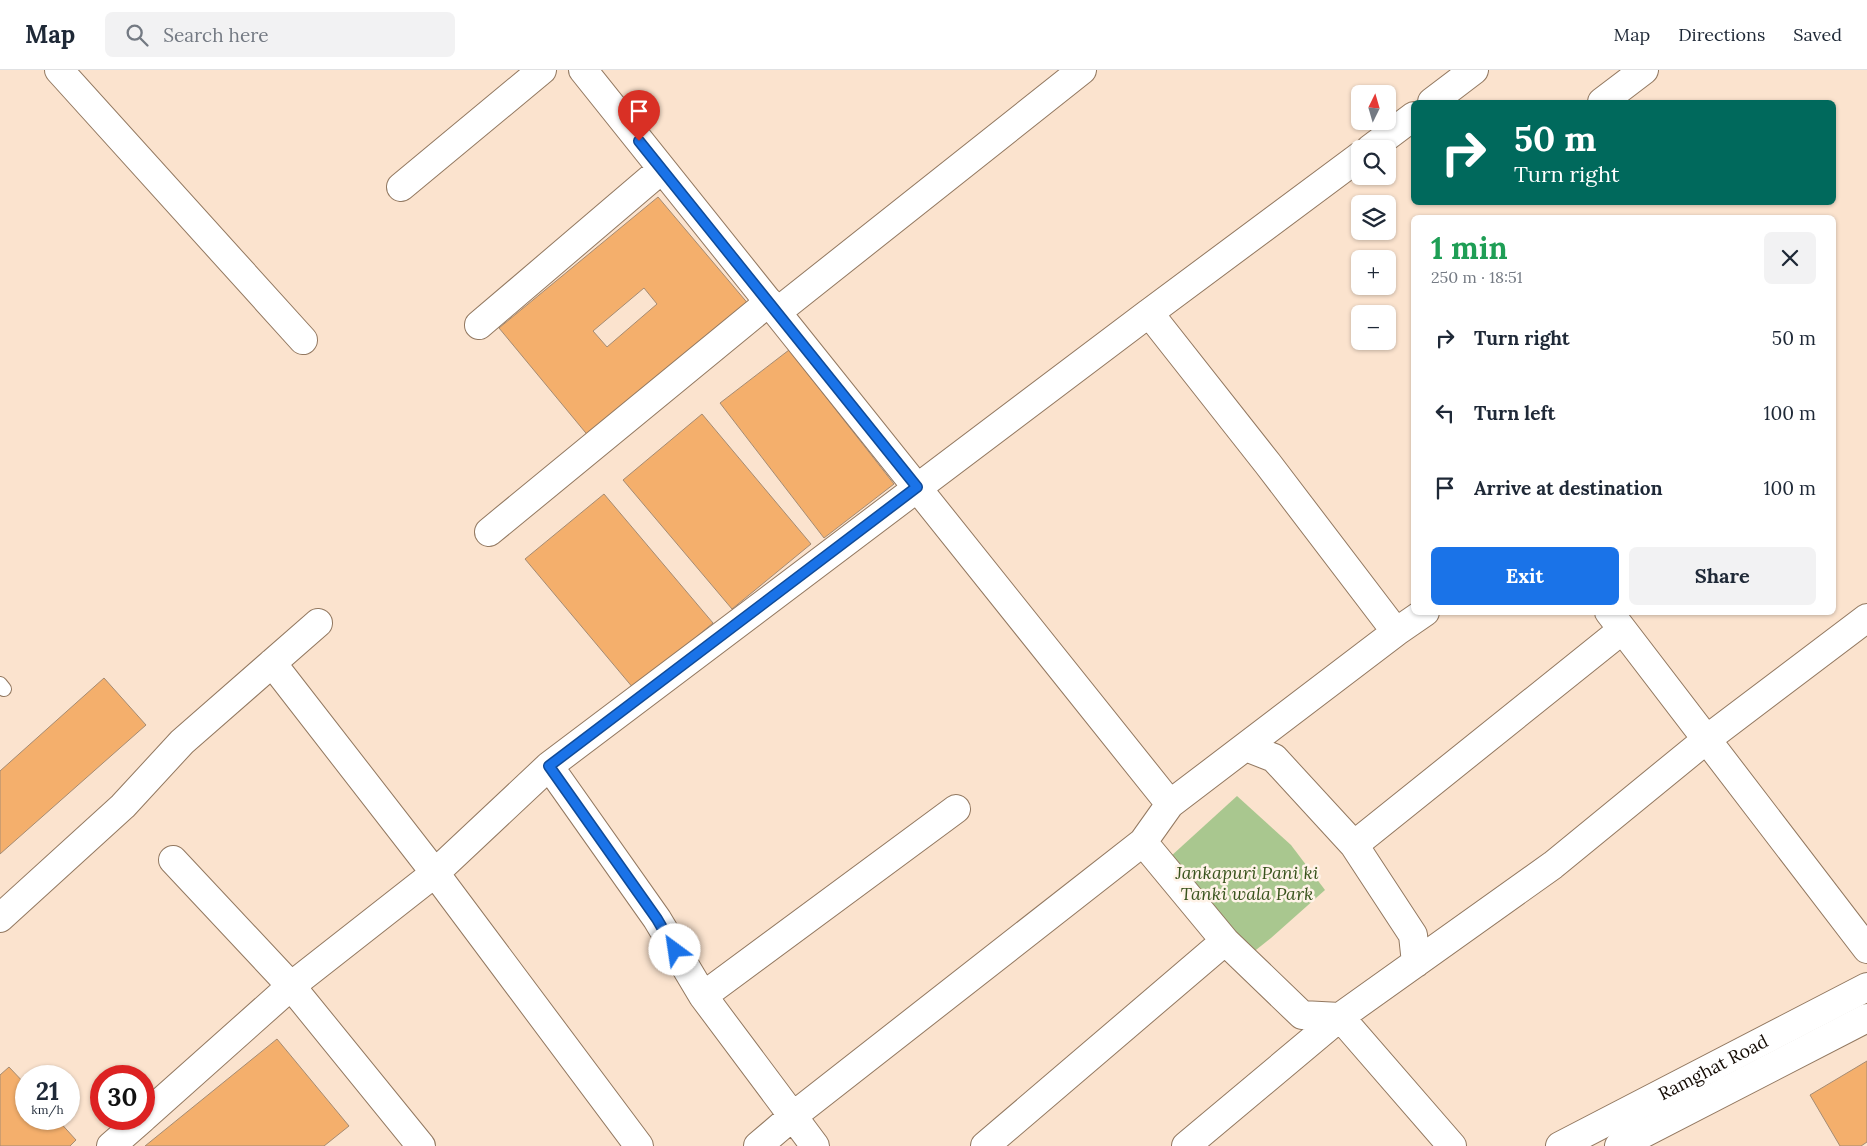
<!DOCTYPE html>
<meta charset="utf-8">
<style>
:root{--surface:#fff;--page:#f2f2f3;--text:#1f2937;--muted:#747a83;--line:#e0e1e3;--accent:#1a73e8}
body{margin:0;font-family:Lora,serif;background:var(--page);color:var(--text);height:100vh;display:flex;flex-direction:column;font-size:19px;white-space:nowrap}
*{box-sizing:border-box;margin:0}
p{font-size:16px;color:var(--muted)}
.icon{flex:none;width:28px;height:28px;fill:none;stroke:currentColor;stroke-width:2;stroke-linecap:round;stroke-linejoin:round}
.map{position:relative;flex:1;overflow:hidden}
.drawer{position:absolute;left:1411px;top:145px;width:425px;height:400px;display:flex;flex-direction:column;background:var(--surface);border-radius:8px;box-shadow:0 1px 4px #0004}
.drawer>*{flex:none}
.top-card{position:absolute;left:1411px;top:30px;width:425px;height:105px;border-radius:8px;box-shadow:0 1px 4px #0004;background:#00695c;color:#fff;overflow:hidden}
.needle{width:32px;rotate:5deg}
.controls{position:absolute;left:1351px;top:15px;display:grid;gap:10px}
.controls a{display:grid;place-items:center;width:45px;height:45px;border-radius:8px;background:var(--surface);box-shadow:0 1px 4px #0004;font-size:25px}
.speed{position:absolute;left:15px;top:995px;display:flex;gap:10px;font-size:25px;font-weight:700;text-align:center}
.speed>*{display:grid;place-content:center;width:65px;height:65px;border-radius:50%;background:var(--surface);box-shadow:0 1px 4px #0004;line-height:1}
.speed small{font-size:12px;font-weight:400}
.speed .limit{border:8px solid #d22;background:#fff;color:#111}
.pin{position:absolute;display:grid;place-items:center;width:42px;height:42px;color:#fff;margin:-51px -21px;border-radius:50% 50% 50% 0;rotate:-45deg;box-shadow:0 0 5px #0007}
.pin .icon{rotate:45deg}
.me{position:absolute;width:55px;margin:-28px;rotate:329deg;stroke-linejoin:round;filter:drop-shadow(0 0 4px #0008)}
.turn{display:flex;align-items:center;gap:18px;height:105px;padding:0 20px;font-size:22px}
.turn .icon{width:65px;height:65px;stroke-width:2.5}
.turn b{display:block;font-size:35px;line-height:42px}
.round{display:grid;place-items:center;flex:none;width:52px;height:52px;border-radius:8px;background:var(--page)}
.summary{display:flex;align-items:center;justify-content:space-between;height:85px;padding:0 20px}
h1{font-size:30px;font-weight:700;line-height:38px;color:#1e9e55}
.button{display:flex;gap:10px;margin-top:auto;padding:10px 20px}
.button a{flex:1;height:58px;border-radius:8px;background:var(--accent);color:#fff;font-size:20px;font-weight:700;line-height:58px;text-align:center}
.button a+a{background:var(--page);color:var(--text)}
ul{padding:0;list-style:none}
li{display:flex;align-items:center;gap:15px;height:75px;padding:0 20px}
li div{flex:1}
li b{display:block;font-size:19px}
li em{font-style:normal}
header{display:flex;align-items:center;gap:30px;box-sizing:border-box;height:70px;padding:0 25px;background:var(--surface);border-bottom:1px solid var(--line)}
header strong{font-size:24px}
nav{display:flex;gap:28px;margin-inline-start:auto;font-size:18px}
.search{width:350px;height:45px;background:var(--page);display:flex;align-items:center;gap:12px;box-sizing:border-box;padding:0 18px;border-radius:8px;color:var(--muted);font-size:19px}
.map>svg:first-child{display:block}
.green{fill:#a9c78f}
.building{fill:#f4af6c;stroke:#a58b72;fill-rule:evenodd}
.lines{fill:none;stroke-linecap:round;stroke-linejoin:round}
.lane-casing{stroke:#927860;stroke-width:16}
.street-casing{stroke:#927860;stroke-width:30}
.secondary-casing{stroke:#927860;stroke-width:30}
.lane{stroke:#fff;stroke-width:14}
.street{stroke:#fff;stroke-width:28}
.secondary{stroke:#fff;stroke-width:28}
.route-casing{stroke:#114b97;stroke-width:12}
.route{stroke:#1a73e8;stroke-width:9}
.labels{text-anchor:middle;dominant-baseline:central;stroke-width:5;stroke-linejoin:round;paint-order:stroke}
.park-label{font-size:18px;font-style:italic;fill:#39541d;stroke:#fff3e8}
.street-label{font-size:18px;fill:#140b04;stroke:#fff3e8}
</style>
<header>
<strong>Map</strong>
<div class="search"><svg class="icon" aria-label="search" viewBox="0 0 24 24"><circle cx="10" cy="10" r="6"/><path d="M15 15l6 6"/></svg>Search here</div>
<nav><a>Map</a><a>Directions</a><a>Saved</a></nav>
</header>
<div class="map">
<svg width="1867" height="1076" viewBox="0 0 1867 1076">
<rect width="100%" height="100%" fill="#fbe3ce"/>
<!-- green -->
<path class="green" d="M1237 726 1291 775 1325 820 1271 868 1242 891 1170 787Z"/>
<!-- building -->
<path class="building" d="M658 127 750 236 590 368 499 258ZM644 218 657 234 607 277 593 261Z
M789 280 894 414 824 468 720 333Z
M702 344 811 474 732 539 623 410Z
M604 424 713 553 634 619 525 489Z
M104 608 146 655 0 784V701Z
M277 969 349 1056 324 1076H145Z
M1867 991V1072L1861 1076H1840L1810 1025Z
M9 997 26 1015V1049H57L76 1070 70 1076H0V1005Z"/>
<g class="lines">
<defs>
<path id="lane" d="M0 614 4 619"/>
<path id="street" d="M59 0 303 270
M583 0 1170 734 1143 772 1225 871 985 1076
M1432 32 1474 0
M1602 32 1644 0
M1370 79 1414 46
M401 117 542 0
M777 242 1082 0
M1149 243 1360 86
M479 255 662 99
M489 462 769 232
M1609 542 1867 879
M272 593 435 803 639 1076
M1246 677 1274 688 1354 775 1413 865 1416 893
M1170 734 1396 562 1425 542
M1354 775 1622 560
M173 790 291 916 421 1076
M0 848 123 736 182 672 318 553
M1225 871 1302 945 1340 947
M703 926 657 849 549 696 1149 243 1268 394 1396 562
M144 1047 291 916 435 803 549 696
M111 1076 142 1049
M758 1076 793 1046 1143 772
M815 1076 703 926 956 739
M1186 1076 1340 947
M1452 1076 1340 947 1553 795 1707 669 1867 548"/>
<g id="secondary">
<path id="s1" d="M1560 1076 1867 917"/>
<path d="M1619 1076 1867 948"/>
</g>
</defs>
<!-- lane casing -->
<use href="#lane" class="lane-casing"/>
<!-- street casing -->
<use href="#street" class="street-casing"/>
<!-- secondary casing -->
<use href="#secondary" class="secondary-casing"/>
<!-- lane -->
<use href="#lane" class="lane"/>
<!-- street -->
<use href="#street" class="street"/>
<!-- secondary -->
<use href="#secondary" class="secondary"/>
</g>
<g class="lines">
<defs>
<path id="route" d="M639 71 917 417 549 696 657 849 675 880"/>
</defs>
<!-- route casing -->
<use href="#route" class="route-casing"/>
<!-- route -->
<use href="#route" class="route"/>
</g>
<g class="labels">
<!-- park labels -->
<g class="park-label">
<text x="1247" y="802">Jankapuri Pani ki<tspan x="1247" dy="21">Tanki wala Park</tspan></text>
</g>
<!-- street labels -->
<g class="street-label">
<text stroke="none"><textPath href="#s1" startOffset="172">Ramghat Road</textPath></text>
</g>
</g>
</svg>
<div class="controls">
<a><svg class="needle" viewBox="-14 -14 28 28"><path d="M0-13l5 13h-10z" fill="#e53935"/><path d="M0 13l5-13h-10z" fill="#747a83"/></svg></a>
<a><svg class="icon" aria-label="search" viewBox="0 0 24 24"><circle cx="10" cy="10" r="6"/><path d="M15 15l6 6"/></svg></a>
<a><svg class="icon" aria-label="layers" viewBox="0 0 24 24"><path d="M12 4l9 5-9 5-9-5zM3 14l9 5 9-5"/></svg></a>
<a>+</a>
<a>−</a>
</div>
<div class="speed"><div>21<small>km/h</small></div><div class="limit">30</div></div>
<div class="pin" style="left:639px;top:71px;background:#d93025"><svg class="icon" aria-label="arrive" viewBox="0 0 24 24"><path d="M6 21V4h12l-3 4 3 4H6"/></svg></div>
<svg class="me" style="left:675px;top:880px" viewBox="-20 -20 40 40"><circle r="19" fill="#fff"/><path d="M0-13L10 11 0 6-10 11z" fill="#1a73e8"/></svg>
<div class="top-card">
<div class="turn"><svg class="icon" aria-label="right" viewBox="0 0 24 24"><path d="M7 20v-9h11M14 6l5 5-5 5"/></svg><div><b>50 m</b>Turn right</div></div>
</div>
<section class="drawer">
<div class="summary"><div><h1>1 min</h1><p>250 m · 18:51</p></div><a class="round"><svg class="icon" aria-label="close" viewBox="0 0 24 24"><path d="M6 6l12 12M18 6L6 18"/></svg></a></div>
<ul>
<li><svg class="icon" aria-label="right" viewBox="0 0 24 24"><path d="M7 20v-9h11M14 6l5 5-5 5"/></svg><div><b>Turn right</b></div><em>50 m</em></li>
<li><svg class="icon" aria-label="left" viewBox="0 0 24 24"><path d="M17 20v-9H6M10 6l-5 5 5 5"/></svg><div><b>Turn left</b></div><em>100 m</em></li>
<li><svg class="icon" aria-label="arrive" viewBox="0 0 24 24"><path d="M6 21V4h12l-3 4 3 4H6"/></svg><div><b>Arrive at destination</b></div><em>100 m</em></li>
</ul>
<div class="button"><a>Exit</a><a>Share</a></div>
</section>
</div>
